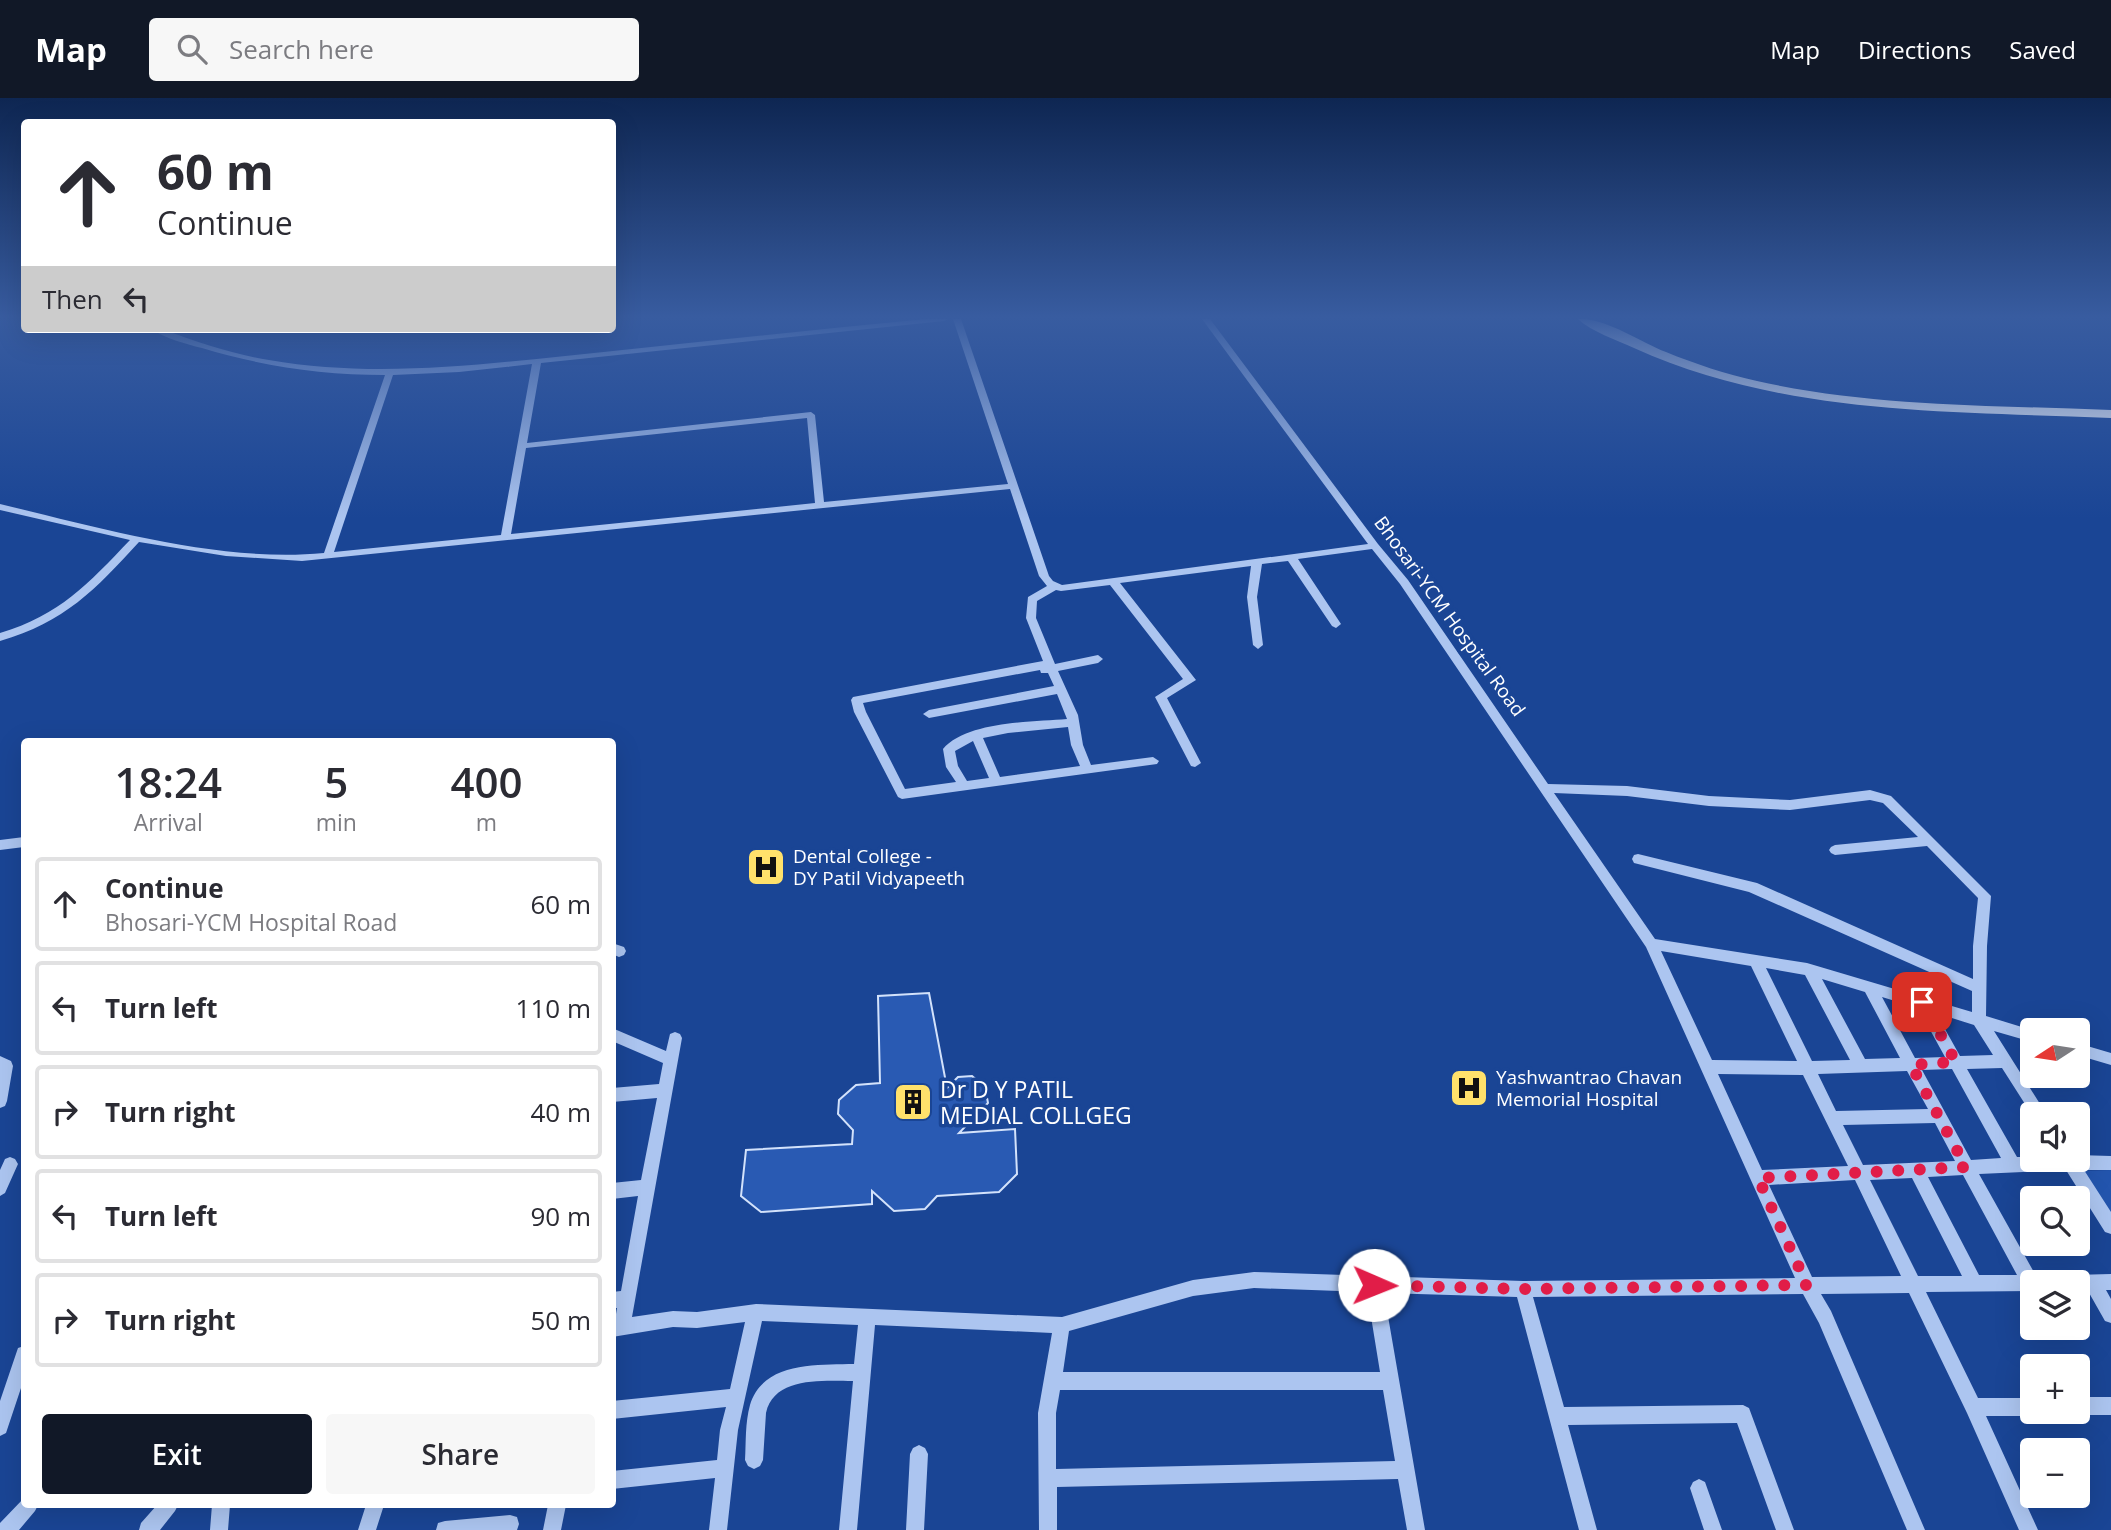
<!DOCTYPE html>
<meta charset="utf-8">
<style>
:root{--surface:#fff;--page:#f7f7f7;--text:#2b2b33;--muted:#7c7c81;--line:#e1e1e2;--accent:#111827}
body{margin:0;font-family:"Open Sans",sans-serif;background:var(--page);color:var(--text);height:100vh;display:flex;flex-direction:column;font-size:26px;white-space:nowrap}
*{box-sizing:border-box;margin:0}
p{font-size:23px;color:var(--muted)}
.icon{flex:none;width:38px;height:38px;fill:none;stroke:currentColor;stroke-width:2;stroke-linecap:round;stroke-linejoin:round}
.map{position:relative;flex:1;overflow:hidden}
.panel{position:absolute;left:21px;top:640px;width:595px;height:770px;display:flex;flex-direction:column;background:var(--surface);border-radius:7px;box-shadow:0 7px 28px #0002}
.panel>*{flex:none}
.banner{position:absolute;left:21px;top:21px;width:595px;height:214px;border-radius:7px;box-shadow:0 7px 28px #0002;background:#fff;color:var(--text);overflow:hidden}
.needle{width:46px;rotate:258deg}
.tools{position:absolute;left:2020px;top:920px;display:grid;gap:14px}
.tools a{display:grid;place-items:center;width:70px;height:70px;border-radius:7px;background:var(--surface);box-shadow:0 7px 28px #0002;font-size:35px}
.pin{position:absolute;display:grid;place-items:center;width:60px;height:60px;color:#fff;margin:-30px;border-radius:14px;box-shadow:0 4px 10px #0006}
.me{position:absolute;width:77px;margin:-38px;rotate:91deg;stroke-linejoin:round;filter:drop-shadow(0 0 5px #0008)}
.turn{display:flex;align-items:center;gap:24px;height:147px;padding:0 21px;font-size:32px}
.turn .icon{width:91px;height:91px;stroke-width:2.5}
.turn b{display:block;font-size:49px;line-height:60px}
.then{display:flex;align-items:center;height:66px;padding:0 21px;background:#0003;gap:14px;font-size:26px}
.eta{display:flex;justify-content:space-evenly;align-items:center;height:119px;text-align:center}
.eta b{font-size:42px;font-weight:600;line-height:49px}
.action{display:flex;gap:14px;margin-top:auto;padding:14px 21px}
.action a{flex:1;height:80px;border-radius:7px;background:var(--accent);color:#fff;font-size:28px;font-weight:600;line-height:80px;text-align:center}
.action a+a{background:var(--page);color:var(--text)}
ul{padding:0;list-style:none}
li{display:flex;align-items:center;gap:21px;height:94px;margin:0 14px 10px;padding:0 7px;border:4px solid var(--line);border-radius:7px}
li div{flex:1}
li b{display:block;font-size:26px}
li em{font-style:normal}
header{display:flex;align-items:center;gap:42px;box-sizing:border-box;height:98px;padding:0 35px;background:var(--accent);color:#fff}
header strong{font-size:33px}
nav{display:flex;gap:38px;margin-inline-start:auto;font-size:24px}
.search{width:490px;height:63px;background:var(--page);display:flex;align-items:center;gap:18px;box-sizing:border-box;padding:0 24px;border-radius:7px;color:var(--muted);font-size:26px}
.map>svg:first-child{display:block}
.green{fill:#2355ae}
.building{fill:#295ab3;stroke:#d3e2fb;stroke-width:2}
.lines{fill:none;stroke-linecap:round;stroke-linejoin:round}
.minor{fill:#acc5f0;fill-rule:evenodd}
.highway{fill:#fff;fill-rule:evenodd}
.route{stroke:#e11d48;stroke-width:12;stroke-dasharray:0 21.6}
.labels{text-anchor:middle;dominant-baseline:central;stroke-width:7;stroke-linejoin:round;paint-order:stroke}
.street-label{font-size:19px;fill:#fff;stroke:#1a4595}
.poi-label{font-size:19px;fill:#fff;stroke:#1a4595;text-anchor:start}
.near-poi-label{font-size:23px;fill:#fff;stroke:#1a4595;text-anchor:start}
</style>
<header>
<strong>Map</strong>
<div class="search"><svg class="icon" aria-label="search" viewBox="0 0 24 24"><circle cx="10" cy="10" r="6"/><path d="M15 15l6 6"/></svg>Search here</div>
<nav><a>Map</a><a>Directions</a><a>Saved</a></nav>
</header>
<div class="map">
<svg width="2111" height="1432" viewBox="0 0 2111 1432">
<rect width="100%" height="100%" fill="#1a4595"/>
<!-- green -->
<path class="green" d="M2111 1072V1115L2084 1073Z"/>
<!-- building -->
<path class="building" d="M929 895 947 990 958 979 972 978 985 989 988 1005 959 1035 1015 1031 1017 1076 999 1094 937 1098 925 1111 894 1113 872 1093V1106L761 1114 741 1098 746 1052 852 1046 853 1032 838 1016 839 1002 856 987 880 985 878 898Z"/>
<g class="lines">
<!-- minor -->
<path class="minor" d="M926 221H948L944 223 541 265 527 345 811 314 815 317 824 404 1008 386 953 221H961L1049 478 1053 483 1062 487 1368 446 1202 221H1210L1378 446 1408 482 1548 686 1627 688 1709 698 1790 702 1870 692 1891 698 1991 798 1987 848 1986 918 2035 933H2032V944L1994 933 2047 1017H2032L2002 970 1967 971 2017 1059H2032V1062H2077V1057L2111 1058V1072H2084L2111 1114V1136L2105 1134 2066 1072 1979 1076 2040 1185H2032V1193L1926 1194 1978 1300H2032V1314H2039L2032 1318H1986L2038 1432H2019L1967 1315 1909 1195 1821 1196 1831 1213 1925 1432H1907L1819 1225 1803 1196 1533 1199 1564 1309 1743 1307 1749 1310 1794 1432H1776L1737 1325 1568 1327 1597 1432H1579L1517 1199 1384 1195 1425 1432H1407L1398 1381 1057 1389V1432H1039L1038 1315 1052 1235 875 1227 857 1432H839L853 1283C824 1283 774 1278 766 1315L763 1362 760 1368 754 1371 748 1368 745 1362C746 1344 745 1325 750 1307 763 1263 818 1267 854 1266L858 1227 762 1223 738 1332 727 1432H709L715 1380 612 1391V1373L717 1362 720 1332 726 1309 612 1321V1303L730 1291 745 1224 697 1230 673 1229 612 1239V1223L615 1222 617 1210H612V1194L621 1193 638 1098 612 1101V1085L641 1082 657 1000 612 1004V990L659 986 663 965 612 943V930L666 953 670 936 675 934 680 936 682 940 632 1219 673 1213 697 1214 756 1206 1062 1219 1193 1182 1254 1174 1523 1183 1795 1180 1646 849 1400 486 1372 451 1298 461 1341 526 1336 530 1332 528 1288 463 1262 466 1257 499 1263 547 1258 551 1253 547 1247 499 1251 468 1120 485 1196 582 1167 600 1201 665 1195 669 1191 668 1155 599 1183 581 1110 487 1061 493 1056 492 1037 503 1036 520 1055 566 1098 557 1103 561 1098 565 1058 573 1078 617 1083 647 1091 667 1153 659 1159 663 1157 666 902 701 898 699 854 614 851 602 853 599 1043 563 1026 520 1028 499 1047 488 1039 478 1010 391 302 463 226 458 139 444C95 492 65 524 0 543V535C60 517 88 486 130 442L0 412V406C101 430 220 465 324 455L385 277C322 277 261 268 202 250 185 246 165 240 151 231H162C197 244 232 256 269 262 384 282 499 264 613 253 717 242 822 231 926 221ZM532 266 501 437 334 454 393 277 459 274ZM807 320 815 405 511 436 526 350ZM1040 572 1041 575H1048L1054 588 929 612 923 616 929 620 1057 596 1067 621C1033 624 967 623 943 651L946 669 956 684 905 691 866 614 863 605ZM1068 629 1071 647 1080 668 1000 679 983 640 1008 635ZM973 643 989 680 967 683 958 668 955 653ZM1554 695 1627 698 1709 708 1790 712 1870 702 1883 705 1918 739 1835 747 1831 749 1829 752 1831 755 1835 757 1927 748 1978 800 1973 848V881L1757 785 1638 756 1634 757 1632 761 1634 765 1638 766 1749 794 1972 893V914L1807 865 1655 841ZM1661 853 1751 868 1797 963 1712 962ZM1766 870 1805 877 1850 962 1812 963ZM1822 881 1865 894 1900 960 1865 961ZM1882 899 1918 910 1945 959 1915 960ZM1936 915 1974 927 1993 957 1960 958ZM1952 971 2001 1060 1971 1062 1922 972ZM1907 973 1928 1011 1836 1013 1818 976ZM1718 976 1803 977 1848 1068 1762 1072ZM1935 1025 1955 1063 1863 1067 1843 1027ZM1963 1077 2017 1177H1979L1928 1079ZM1912 1080 1962 1178H1918L1870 1082ZM1855 1082 1901 1178 1812 1179 1769 1087ZM1254 1190 1367 1194 1380 1274H1063L1069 1233 1193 1198ZM1060 1292H1383L1395 1363 1056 1371V1315Z
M24 739V749L0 752V742Z
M612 845 624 849 626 853 624 857 619 859 612 856Z
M2077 945 2111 955V967L2077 957Z
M0 958 11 963 13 968 7 1003 5 1008 0 1010Z
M10 1059 15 1061 18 1066 5 1095 0 1098V1072L5 1061Z
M2111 1176V1192H2106L2111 1201V1225L2105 1223 2088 1193H2077V1185H2065L2067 1179 2073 1177Z
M24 1248V1281L6 1335 0 1338V1303L18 1250Z
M2077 1299H2111V1317H2077L2071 1314H2077Z
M919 1347 925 1350 928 1356 924 1432H906L910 1356 913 1350Z
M1699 1381 1705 1384 1722 1432H1704L1690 1390 1693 1384Z
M24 1400V1407H38L35 1413 19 1432H0V1425Z
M157 1407H178L175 1413 160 1432H139L141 1425Z
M212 1407H230L228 1432H210Z
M366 1407H384L376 1432H358Z
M548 1407H566L561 1432H543Z
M510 1417 517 1419 519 1426 517 1432H436L438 1425 445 1423Z"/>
<!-- highway -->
<path class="highway" d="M1578 221C1604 219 1641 244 1666 254 1695 266 1726 276 1757 283 1873 309 1993 307 2111 312V320C1951 313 1784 318 1634 250 1617 242 1592 234 1578 221Z"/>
</g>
<!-- sky -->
<linearGradient id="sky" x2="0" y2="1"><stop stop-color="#0e2652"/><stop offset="0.52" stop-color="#385ca0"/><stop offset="1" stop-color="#385ca0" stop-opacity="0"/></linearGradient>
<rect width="2111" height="421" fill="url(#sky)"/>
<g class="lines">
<!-- route -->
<path class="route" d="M1374 1187 1523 1191 1807 1187 1758 1080 1966 1069 1911 967 1956 964 1922 904"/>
</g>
<!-- icons -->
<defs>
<symbol id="hospital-square" viewBox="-11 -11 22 22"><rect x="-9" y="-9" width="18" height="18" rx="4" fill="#ffe16b" stroke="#1a4595"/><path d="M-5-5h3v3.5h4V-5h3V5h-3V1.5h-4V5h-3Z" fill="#111"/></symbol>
<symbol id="building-square" viewBox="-11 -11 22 22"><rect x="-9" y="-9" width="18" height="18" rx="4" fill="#ffe16b" stroke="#1a4595"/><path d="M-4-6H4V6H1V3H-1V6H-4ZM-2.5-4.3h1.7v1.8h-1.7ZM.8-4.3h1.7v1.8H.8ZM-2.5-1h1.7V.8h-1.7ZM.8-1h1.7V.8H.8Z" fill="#111"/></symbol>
</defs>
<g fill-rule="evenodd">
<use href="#hospital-square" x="744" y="747" width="44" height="44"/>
<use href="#hospital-square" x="1447" y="968" width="44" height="44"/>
<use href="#building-square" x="891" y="982" width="44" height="44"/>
</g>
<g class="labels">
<!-- street labels -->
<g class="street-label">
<text transform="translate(1450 518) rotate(54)">Bhosari-YCM Hospital Road</text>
</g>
<!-- poi labels -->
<g class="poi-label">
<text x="793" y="758">Dental College -<tspan x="793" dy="22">DY Patil Vidyapeeth</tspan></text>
<text x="1496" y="979">Yashwantrao Chavan<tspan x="1496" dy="22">Memorial Hospital</tspan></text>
</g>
<!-- near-poi labels -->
<g class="near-poi-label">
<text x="940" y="991">Dr D Y PATIL<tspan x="940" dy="26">MEDIAL COLLGEG</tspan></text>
</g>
</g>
</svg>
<div class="tools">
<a><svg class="needle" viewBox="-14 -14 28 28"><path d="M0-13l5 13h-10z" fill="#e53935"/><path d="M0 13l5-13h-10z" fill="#7c7c81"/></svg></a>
<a><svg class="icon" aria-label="sound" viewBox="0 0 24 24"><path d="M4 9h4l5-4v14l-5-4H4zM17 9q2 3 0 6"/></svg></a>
<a><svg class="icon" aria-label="search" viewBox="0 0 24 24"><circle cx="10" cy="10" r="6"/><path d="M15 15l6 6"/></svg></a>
<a><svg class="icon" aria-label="layers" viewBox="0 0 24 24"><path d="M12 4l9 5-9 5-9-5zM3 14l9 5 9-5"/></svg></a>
<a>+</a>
<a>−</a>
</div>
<div class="pin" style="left:1922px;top:904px;background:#d93025"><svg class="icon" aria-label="arrive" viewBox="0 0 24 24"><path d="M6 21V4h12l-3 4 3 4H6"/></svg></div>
<svg class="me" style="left:1374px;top:1187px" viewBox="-20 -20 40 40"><circle r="19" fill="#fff"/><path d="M0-13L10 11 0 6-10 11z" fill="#e11d48"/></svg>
<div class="banner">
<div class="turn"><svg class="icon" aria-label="ahead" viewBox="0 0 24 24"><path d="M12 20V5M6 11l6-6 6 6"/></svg><div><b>60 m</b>Continue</div></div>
<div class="then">Then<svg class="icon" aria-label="left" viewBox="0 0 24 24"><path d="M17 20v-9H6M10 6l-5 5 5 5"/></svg></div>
</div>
<section class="panel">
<div class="eta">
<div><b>18:24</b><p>Arrival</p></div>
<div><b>5</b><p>min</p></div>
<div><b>400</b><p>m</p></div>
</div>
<ul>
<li><svg class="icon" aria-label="ahead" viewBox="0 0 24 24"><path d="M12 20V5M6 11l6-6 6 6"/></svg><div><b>Continue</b><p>Bhosari-YCM Hospital Road</p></div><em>60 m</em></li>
<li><svg class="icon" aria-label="left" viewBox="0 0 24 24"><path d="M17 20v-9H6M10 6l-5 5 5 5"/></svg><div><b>Turn left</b></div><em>110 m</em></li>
<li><svg class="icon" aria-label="right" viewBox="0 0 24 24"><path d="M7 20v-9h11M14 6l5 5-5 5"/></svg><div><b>Turn right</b></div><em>40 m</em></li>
<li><svg class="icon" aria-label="left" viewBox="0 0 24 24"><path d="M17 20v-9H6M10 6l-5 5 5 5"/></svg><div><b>Turn left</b></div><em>90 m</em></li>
<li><svg class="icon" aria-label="right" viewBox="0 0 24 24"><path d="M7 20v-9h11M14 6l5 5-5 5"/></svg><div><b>Turn right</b></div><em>50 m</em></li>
</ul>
<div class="action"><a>Exit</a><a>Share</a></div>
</section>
</div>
